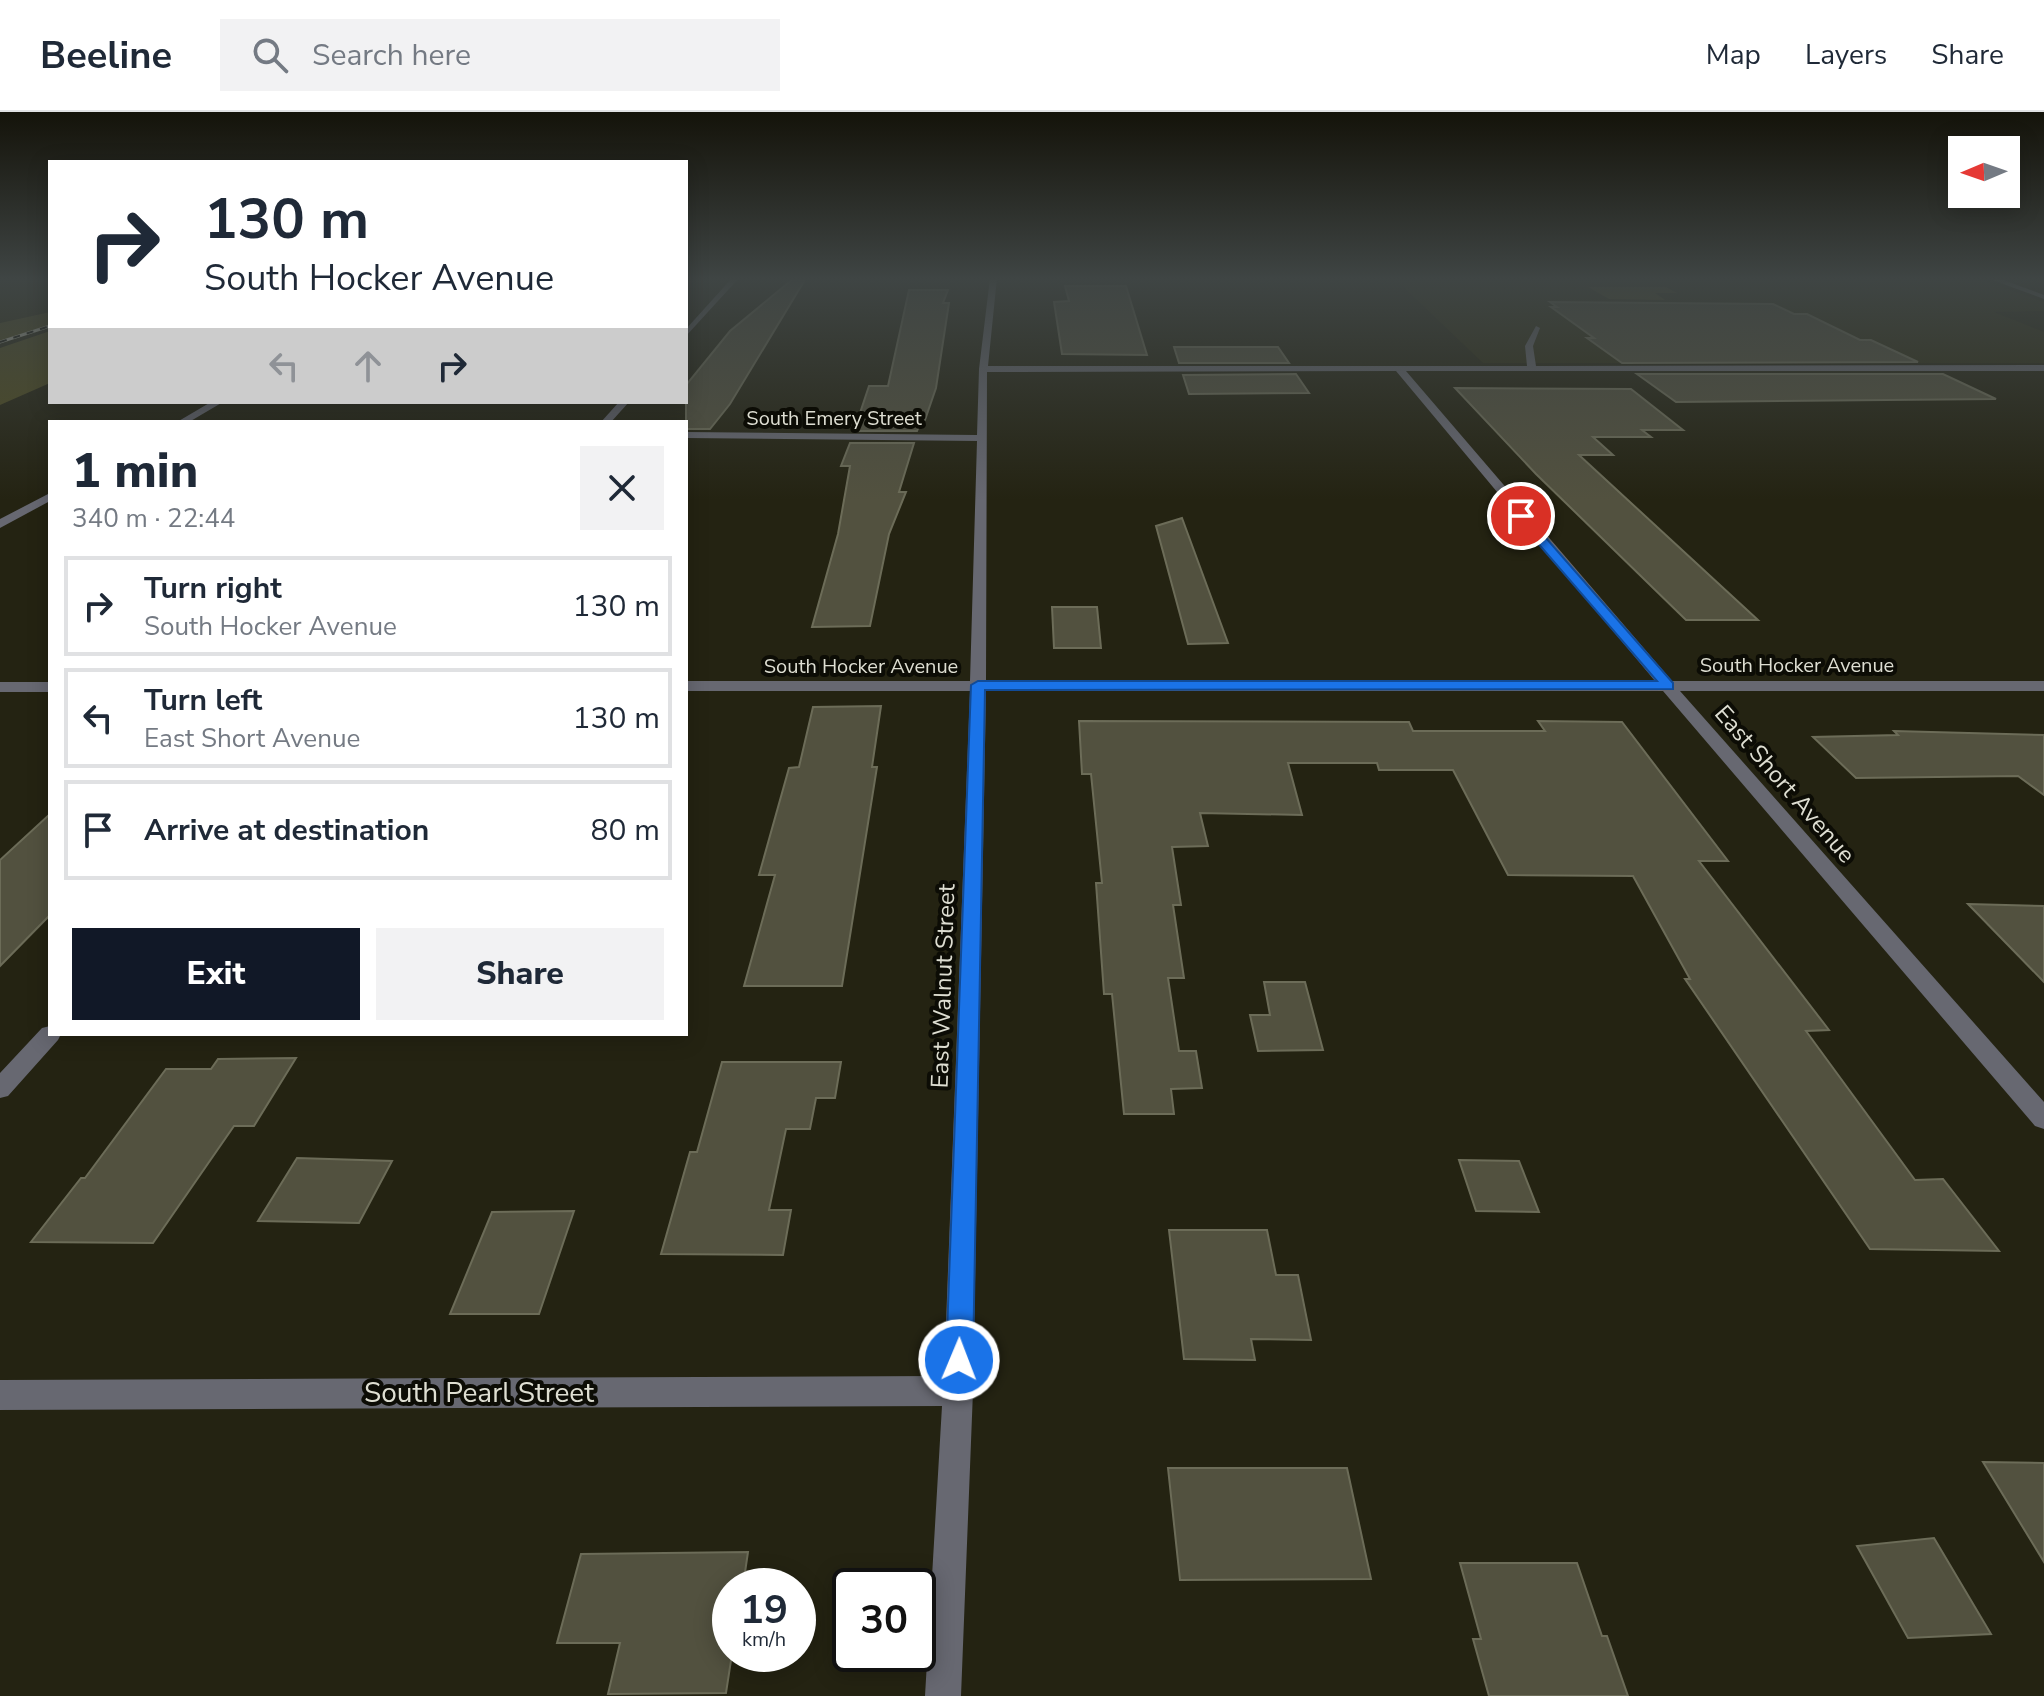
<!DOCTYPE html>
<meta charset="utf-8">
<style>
:root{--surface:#fff;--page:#f2f2f3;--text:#1f2937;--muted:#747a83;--line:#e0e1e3;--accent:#111827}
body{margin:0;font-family:"Nunito Sans",sans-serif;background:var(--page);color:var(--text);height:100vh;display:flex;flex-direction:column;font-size:30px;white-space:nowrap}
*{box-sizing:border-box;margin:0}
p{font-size:26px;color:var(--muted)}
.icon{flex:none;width:44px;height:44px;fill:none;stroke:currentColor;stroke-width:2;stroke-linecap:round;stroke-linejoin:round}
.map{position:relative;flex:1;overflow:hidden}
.side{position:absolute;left:48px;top:308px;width:640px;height:616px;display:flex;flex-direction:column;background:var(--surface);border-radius:0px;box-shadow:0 4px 20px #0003}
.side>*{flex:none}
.hud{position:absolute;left:48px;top:48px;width:640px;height:244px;border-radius:0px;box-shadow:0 4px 20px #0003;background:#fff;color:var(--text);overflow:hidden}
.needle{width:52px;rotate:268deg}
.tools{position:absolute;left:1948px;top:24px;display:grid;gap:16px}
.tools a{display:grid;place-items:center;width:72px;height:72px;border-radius:0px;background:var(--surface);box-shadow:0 4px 20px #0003;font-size:40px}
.speed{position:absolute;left:712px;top:1456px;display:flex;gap:16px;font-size:40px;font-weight:700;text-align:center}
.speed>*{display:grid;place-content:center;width:104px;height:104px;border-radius:50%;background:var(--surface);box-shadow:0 4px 20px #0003;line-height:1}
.speed small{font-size:20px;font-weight:400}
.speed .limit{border:4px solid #111;border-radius:12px;background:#fff;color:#111}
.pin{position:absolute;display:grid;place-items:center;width:68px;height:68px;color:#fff;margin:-34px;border:4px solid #fff;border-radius:50%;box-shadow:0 2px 8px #0007}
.me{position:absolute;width:88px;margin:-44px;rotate:1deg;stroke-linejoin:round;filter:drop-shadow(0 0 6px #0008)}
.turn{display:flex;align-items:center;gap:28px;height:168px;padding:0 24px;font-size:36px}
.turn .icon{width:104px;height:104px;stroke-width:2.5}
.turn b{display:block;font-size:56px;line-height:68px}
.lanes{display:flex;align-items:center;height:76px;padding:0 24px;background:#0003;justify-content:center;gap:40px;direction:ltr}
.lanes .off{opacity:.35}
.round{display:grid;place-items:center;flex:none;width:84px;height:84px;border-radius:0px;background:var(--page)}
.headline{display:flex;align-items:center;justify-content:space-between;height:136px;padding:0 24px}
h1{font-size:48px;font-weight:800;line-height:60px}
.primary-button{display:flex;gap:16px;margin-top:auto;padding:16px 24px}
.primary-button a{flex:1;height:92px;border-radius:0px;background:var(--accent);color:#fff;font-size:32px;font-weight:800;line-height:92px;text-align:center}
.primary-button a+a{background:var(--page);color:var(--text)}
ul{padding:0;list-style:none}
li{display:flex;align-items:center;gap:24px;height:100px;margin:0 16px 12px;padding:0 8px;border:4px solid var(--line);border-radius:0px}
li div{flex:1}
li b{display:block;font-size:30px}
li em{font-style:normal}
header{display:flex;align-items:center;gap:48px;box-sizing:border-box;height:112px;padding:0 40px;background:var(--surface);border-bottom:2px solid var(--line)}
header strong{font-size:38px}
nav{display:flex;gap:44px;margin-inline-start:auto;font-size:28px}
.search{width:560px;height:72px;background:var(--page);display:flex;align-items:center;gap:20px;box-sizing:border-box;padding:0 28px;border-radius:0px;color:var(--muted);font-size:30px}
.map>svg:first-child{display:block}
.built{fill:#2d2c13}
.green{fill:#4f4c20}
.building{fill:#52513f;stroke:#6c6c58;stroke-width:2}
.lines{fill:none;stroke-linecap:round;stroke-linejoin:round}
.minor{fill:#676871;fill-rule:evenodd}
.rail-casing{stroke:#babaad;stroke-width:3}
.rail{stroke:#0c0c05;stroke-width:2;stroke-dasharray:7;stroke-linecap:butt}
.route{fill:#1a73e8;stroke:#114b97;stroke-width:2}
.labels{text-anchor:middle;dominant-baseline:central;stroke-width:8;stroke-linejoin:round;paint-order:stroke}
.far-street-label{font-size:20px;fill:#deded2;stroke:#0c0c05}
.street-label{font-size:24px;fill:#deded2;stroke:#0c0c05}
.near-street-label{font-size:28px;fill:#deded2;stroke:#0c0c05}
</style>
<header>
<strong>Beeline</strong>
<div class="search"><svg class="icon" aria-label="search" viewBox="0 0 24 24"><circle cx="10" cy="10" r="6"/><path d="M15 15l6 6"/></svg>Search here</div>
<nav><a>Map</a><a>Layers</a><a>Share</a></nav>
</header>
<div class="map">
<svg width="2044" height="1584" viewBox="0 0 2044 1584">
<rect width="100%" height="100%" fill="#242312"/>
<!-- built -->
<path class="built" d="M0 166H50V200L0 211Z
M1394 166H1977L2044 190V199L1994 200 2044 220V251H1483Z"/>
<!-- green -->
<path class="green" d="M1588 175H1666L1677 181H1655L1665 188 1609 187Z
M50 200V214L0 230V211Z
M50 219V271L0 293V236Z"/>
<!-- building -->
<path class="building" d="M794 166H806L730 292 710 317H686V290H672H686V273L730 219Z
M1065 174H1126L1147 243 1062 242 1054 190 1069 189Z
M909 178H948L943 191H949L936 276 925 308 921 309 917 319H854L869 274H888Z
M1550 190 1773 192 1794 202H1807L1860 228H1871L1918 250 1622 251 1587 226H1594L1551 195H1557Z
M1174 235H1278L1289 251H1179Z
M1296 262 1309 281 1189 282 1183 263Z
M1637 262H1943L1996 287 1676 290Z
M1455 276 1631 277 1683 318H1642L1651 325H1593L1613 343H1579L1758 508H1686L1536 362Z
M850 331H914L899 380H906L889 422 870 514 812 515 838 422 850 354H841Z
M1182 406 1228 531 1188 532 1156 414Z
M1052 495H1097L1101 536H1054Z
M881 594 872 655H877L842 874H744L775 763H759L789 656 799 655 813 595Z
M1079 609 1409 610 1413 619H1545L1538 609 1622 610 1728 749H1699L1829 918 1806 919 1915 1068 1943 1067 1999 1139 1870 1137 1685 867H1690L1633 764 1508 763 1453 658H1379L1377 651H1288L1302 703 1200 701 1208 734 1172 735 1181 793H1173L1184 866H1168L1179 939H1196L1202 976 1171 977 1174 1002H1124L1112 882H1104L1096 771H1102L1091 662H1082Z
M1894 619 2044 623V683L2018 664 1856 666 1813 625 1898 623Z
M50 702V803L0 854V748Z
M1968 792 2044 794V870Z
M1264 870H1305L1323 938 1258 939 1250 903H1270Z
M296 946 254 1014H234L153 1131 31 1130 81 1066H85L166 957H211L218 947Z
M722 950H841L835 986H816L810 1017H786L769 1098H791L783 1143 661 1142 690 1040H697Z
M297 1046 392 1049 359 1111 258 1109Z
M1459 1048 1519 1049 1539 1100 1476 1099Z
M574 1099 539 1202H450L492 1100Z
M1169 1118H1267L1276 1163H1298L1311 1228 1251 1227 1255 1248 1184 1247Z
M1983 1350 2044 1351V1450Z
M1168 1356H1347L1371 1467 1180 1468Z
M1934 1426 1991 1522 1908 1526 1857 1434Z
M748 1440 743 1474H730L732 1542 726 1581 608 1582 620 1531H557L581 1442Z
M1460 1451H1577L1602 1524H1607L1628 1584H1489L1473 1527H1481Z"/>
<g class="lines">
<!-- minor -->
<path class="minor" d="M732 166H739L686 224V217Z
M990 166H997L988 254H1527L1525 234 1536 214 1540 216 1533 234 1536 254 2044 253V259H1406L1672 569H2044V579H1680L2044 990V1017L2035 1014 1663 579H986L973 1279 961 1584H925L942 1294 0 1298V1268L944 1264 970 579H686V569H970L977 329 686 326V320L977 323 979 257ZM1396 259 1655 569H986L987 260Z
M1987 166H1998L2044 183V187Z
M211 290H223L189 310H177Z
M619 290H629L611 310H601Z
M50 381V389L0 416V407Z
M0 570H50V580H0Z
M50 914V922H61L58 928 8 984 0 986V961L42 916Z"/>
<defs>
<path id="rail" d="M0 230 50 214"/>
</defs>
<!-- rail casing -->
<use href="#rail" class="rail-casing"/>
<!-- rail -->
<use href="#rail" class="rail"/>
</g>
<!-- sky -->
<linearGradient id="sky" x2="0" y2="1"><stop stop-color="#14130a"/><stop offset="0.43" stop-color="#3f4544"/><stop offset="1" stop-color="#3f4544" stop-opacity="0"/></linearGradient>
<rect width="2044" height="388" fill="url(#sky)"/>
<!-- route -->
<path class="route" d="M1517 402H1525L1673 571V577L985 578 973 1248 969 1257 959 1261 950 1257 946 1248 971 573 978 569H1657L1517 407Z"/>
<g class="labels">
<!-- far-street labels -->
<g class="far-street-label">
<text x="834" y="306">South Emery Street</text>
<text x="1797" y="553">South Hocker Avenue</text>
<text x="861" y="554">South Hocker Avenue</text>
</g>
<!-- street labels -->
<g class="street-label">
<text transform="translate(1785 672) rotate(49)">East Short Avenue</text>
<text transform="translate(943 874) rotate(-88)">East Walnut Street</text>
</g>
<!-- near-street labels -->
<g class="near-street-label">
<text x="479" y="1281">South Pearl Street</text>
</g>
</g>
</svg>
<div class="tools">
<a><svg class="needle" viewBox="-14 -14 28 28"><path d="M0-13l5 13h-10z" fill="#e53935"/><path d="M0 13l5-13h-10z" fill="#747a83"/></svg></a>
</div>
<div class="speed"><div>19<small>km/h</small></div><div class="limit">30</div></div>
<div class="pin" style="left:1521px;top:404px;background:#d93025"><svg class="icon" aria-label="arrive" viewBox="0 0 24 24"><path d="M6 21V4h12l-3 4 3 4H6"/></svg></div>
<svg class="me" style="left:959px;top:1248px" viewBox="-20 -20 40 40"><circle r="17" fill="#1a73e8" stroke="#fff" stroke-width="3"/><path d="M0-11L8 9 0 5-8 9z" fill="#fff"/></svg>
<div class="hud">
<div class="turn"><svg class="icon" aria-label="right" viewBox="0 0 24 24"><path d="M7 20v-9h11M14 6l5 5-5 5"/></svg><div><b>130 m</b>South Hocker Avenue</div></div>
<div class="lanes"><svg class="icon off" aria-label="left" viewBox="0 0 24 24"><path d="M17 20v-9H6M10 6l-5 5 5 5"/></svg><svg class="icon off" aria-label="ahead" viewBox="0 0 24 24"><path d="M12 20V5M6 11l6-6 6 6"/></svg><svg class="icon" aria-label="right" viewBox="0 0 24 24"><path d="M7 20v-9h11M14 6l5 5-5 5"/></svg></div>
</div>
<section class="side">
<div class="headline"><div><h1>1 min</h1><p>340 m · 22:44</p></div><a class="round"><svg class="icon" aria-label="close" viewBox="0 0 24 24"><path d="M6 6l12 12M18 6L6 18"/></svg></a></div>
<ul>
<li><svg class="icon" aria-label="right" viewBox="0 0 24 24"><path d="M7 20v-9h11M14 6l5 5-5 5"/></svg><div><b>Turn right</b><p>South Hocker Avenue</p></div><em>130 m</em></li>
<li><svg class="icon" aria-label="left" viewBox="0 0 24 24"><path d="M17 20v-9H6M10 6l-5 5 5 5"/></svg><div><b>Turn left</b><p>East Short Avenue</p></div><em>130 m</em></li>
<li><svg class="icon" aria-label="arrive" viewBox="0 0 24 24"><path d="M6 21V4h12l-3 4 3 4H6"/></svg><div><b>Arrive at destination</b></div><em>80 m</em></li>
</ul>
<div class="primary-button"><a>Exit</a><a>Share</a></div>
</section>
</div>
